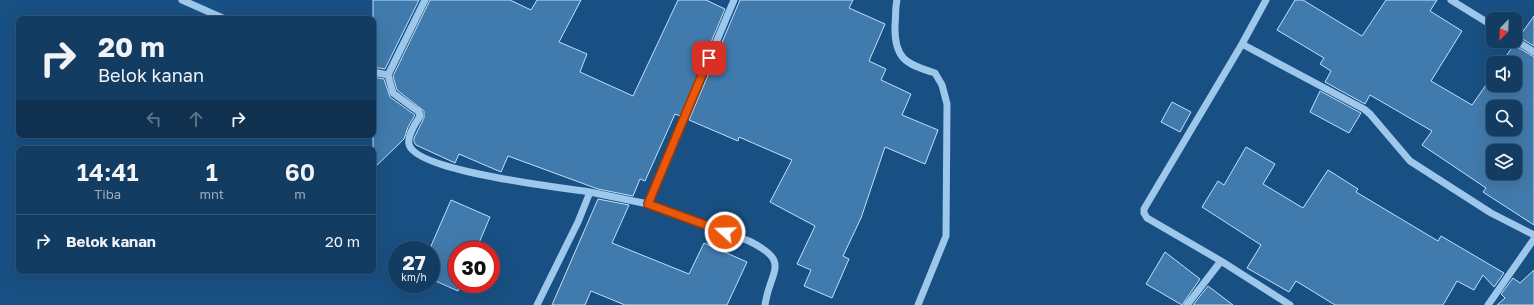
<!DOCTYPE html>
<html lang="id">
<style>
:root{--surface:#133c62;--page:#20476b;--text:#f1f3f6;--muted:#9dadbe;--line:#325677}
body{margin:0;font-family:"Golos Text",sans-serif;background:var(--page);color:var(--text);height:100vh;display:flex;flex-direction:column;font-size:15px;white-space:nowrap}
*{box-sizing:border-box;margin:0}
p{font-size:13px;color:var(--muted)}
.icon{flex:none;width:22px;height:22px;fill:none;stroke:currentColor;stroke-width:2;stroke-linecap:round;stroke-linejoin:round}
.map{position:relative;flex:1;overflow:hidden}
.details{position:absolute;left:16px;top:146px;width:360px;height:128px;display:flex;flex-direction:column;background:var(--surface);border-radius:8px;box-shadow:0 4px 16px #0002,0 0 0 1px var(--line)}
.details>*{flex:none}
.hud{position:absolute;left:16px;top:16px;width:360px;height:122px;border-radius:8px;box-shadow:0 4px 16px #0002,0 0 0 1px var(--line);background:#133c62;color:var(--text);overflow:hidden}
.needle{width:26px;rotate:203deg}
.tools{position:absolute;left:1486px;top:12px;display:grid;gap:8px}
.tools a{display:grid;place-items:center;width:36px;height:36px;border-radius:8px;background:var(--surface);box-shadow:0 4px 16px #0002,0 0 0 1px var(--line);font-size:20px}
.speed{position:absolute;left:388px;top:241px;display:flex;gap:8px;font-size:20px;font-weight:700;text-align:center}
.speed>*{display:grid;place-content:center;width:52px;height:52px;border-radius:50%;background:var(--surface);box-shadow:0 4px 16px #0002,0 0 0 1px var(--line);line-height:1}
.speed small{font-size:10px;font-weight:400}
.speed .limit{border:6px solid #d22;background:#fff;color:#111}
.pin{position:absolute;display:grid;place-items:center;width:34px;height:34px;color:#fff;margin:-17px;border-radius:8px;box-shadow:0 2px 6px #0006}
.me{position:absolute;width:44px;margin:-22px;rotate:290deg;stroke-linejoin:round;filter:drop-shadow(0 0 3px #0008)}
.turn{display:flex;align-items:center;gap:14px;height:84px;padding:0 16px;font-size:18px}
.turn .icon{width:52px;height:52px;stroke-width:2.5}
.turn b{display:block;font-size:28px;line-height:34px}
.lanes{display:flex;align-items:center;height:38px;padding:0 16px;background:#0003;justify-content:center;gap:20px;direction:ltr}
.lanes .off{opacity:.35}
.eta{display:flex;justify-content:space-evenly;align-items:center;height:68px;text-align:center}
.eta b{font-size:24px;font-weight:600;line-height:28px}
ul{padding:0;list-style:none}
li{display:flex;align-items:center;gap:12px;height:52px;padding:0 16px;border-top:1px solid var(--line)}
li div{flex:1}
li b{display:block;font-size:15px}
li em{font-style:normal}
.map>svg:first-child{display:block}
.building{fill:#417aac;stroke:#c2e0f9;fill-rule:evenodd}
.lines{fill:none;stroke-linecap:round;stroke-linejoin:round}
.minor{stroke:#9dc7eb;stroke-width:7}
.route-casing{stroke:#983908;stroke-width:10}
.route{stroke:#ea580c;stroke-width:7}
</style>
<div class="map">
<svg width="1534" height="305" viewBox="0 0 1534 305">
<rect width="100%" height="100%" fill="#195083"/>
<!-- building -->
<path class="building" d="M373 0H419L385 69 373 67Z
M430 0H510L531 10 537 0H581L559 42 587 54 580 72 633 96 678 0H706L725 9 680 116 675 114 645 181 640 179 633 196 598 189 508 156 501 172 459 154 455 163 453 162 416 145 414 142V138L424 118V111L397 90 393 76Z
M740 0H853L849 8 885 24 869 61 886 69 881 80 911 94 902 115 938 130 925 164 885 147 861 218 843 256 849 259 832 298 804 286 811 270 797 264 815 226 770 202 792 160 739 137 738 141 689 120Z
M1295 0H1303L1362 36 1386 0H1437L1430 11 1462 31 1431 81 1472 105 1493 75V85H1515V63H1501L1514 45 1534 57V225L1483 192 1486 188 1422 145 1432 131 1370 95 1365 104 1325 82 1331 71 1320 64 1324 58 1277 30ZM1493 107H1515V129H1493ZM1493 151H1515V173H1493Z
M1534 16V46L1519 37Z
M373 77 384 79 390 97 415 115 408 127 404 139 373 169Z
M1320 91 1361 113 1349 133 1310 112Z
M1172 102 1191 112 1180 132 1161 122Z
M1246 147 1275 164 1263 184 1303 208 1328 170 1358 189 1356 192 1438 241 1441 236 1504 273 1494 287 1483 275 1474 290 1457 281 1443 305H1335L1296 281 1289 292 1247 268 1261 245 1202 207 1218 181 1224 185Z
M598 199 629 205 612 243 689 274 704 243 747 262 727 305H625L591 291 585 305H552Z
M451 200 490 217 476 250H457V284H461L458 291 431 279V246Z
M1165 252 1200 279 1182 305 1146 284Z
M1534 270V305H1497L1505 298 1501 294 1513 278 1520 283Z
M1208 286 1233 305H1193Z"/>
<g class="lines">
<!-- minor -->
<path class="minor" d="M182 0 225 19
M897 0C895 8 896 17 895 25 894 58 905 64 935 73L942 85 947 104 946 236 918 305
M1266 0 1242 44 1144 209V213L1147 218 1221 261 1290 305
M1451 0 1493 26
M1515 40 1534 52
M1242 44 1364 109 1370 114 1410 161 1491 213 1534 235
M373 72 388 75 393 93 419 112 420 116C416 123 407 135 409 144 414 171 563 188 590 192L578 222 537 305
M388 75 425 0
M590 192 648 204 734 0
M648 204 749 241C792 262 770 270 765 305
M1187 305 1221 261
M1488 305 1534 239"/>
</g>
<g class="lines">
<defs>
<path id="route" d="M709 58 648 204 725 232"/>
</defs>
<!-- route casing -->
<use href="#route" class="route-casing"/>
<!-- route -->
<use href="#route" class="route"/>
</g>
</svg>
<div class="tools">
<a><svg class="needle" viewBox="-14 -14 28 28"><path d="M0-13l5 13h-10z" fill="#e53935"/><path d="M0 13l5-13h-10z" fill="#9dadbe"/></svg></a>
<a><svg class="icon" aria-label="sound" viewBox="0 0 24 24"><path d="M4 9h4l5-4v14l-5-4H4zM17 9q2 3 0 6"/></svg></a>
<a><svg class="icon" aria-label="search" viewBox="0 0 24 24"><circle cx="10" cy="10" r="6"/><path d="M15 15l6 6"/></svg></a>
<a><svg class="icon" aria-label="layers" viewBox="0 0 24 24"><path d="M12 4l9 5-9 5-9-5zM3 14l9 5 9-5"/></svg></a>
</div>
<div class="speed"><div>27<small>km/h</small></div><div class="limit">30</div></div>
<div class="pin" style="left:709px;top:58px;background:#d93025"><svg class="icon" aria-label="arrive" viewBox="0 0 24 24"><path d="M6 21V4h12l-3 4 3 4H6"/></svg></div>
<svg class="me" style="left:725px;top:232px" viewBox="-20 -20 40 40"><circle r="17" fill="#ea580c" stroke="#fff" stroke-width="3"/><path d="M0-11L8 9 0 5-8 9z" fill="#fff"/></svg>
<div class="hud">
<div class="turn"><svg class="icon" aria-label="right" viewBox="0 0 24 24"><path d="M7 20v-9h11M14 6l5 5-5 5"/></svg><div><b>20 m</b>Belok kanan</div></div>
<div class="lanes"><svg class="icon off" aria-label="left" viewBox="0 0 24 24"><path d="M17 20v-9H6M10 6l-5 5 5 5"/></svg><svg class="icon off" aria-label="ahead" viewBox="0 0 24 24"><path d="M12 20V5M6 11l6-6 6 6"/></svg><svg class="icon" aria-label="right" viewBox="0 0 24 24"><path d="M7 20v-9h11M14 6l5 5-5 5"/></svg></div>
</div>
<section class="details">
<div class="eta">
<div><b>14:41</b><p>Tiba</p></div>
<div><b>1</b><p>mnt</p></div>
<div><b>60</b><p>m</p></div>
</div>
<ul>
<li><svg class="icon" aria-label="right" viewBox="0 0 24 24"><path d="M7 20v-9h11M14 6l5 5-5 5"/></svg><div><b>Belok kanan</b></div><em>20 m</em></li>
</ul>
</section>
</div>
